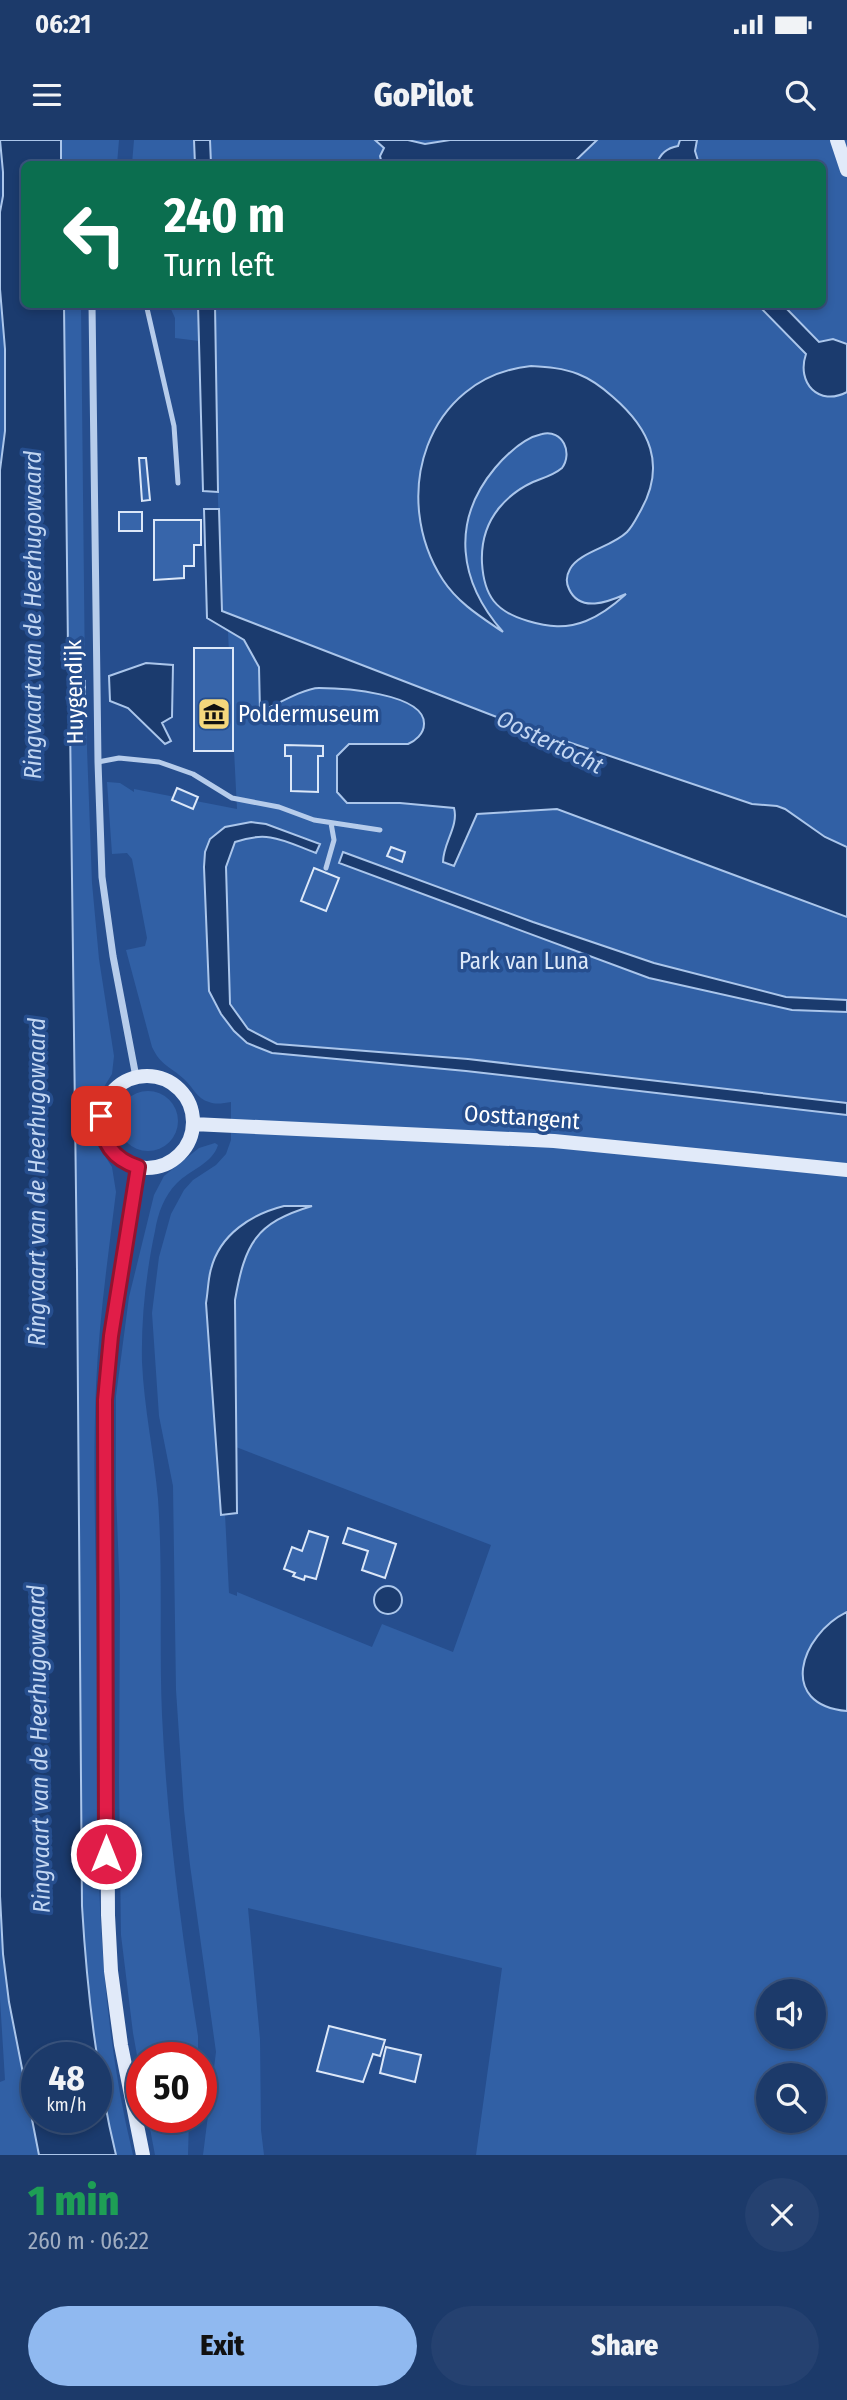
<!DOCTYPE html>
<meta charset="utf-8">
<style>
:root{--surface:#1c3a6a;--page:#254170;--text:#f1f3f6;--muted:#a0adc1;--line:#3a547e;--accent:#90b9f0}
body{margin:0;font-family:"Fira Sans Condensed",sans-serif;background:var(--page);color:var(--text);height:100vh;display:flex;flex-direction:column;font-size:26px;white-space:nowrap}
*{box-sizing:border-box;margin:0}
p{font-size:23px;color:var(--muted)}
.icon{flex:none;width:38px;height:38px;fill:none;stroke:currentColor;stroke-width:2;stroke-linecap:round;stroke-linejoin:round}
.map{position:relative;height:2015px;overflow:hidden}
.sheet{display:flex;flex-direction:column;background:var(--surface);flex:1}
.sheet>*{flex:none}
.top-card{position:absolute;left:21px;top:21px;width:805px;height:147px;border-radius:10px;box-shadow:0 4px 10px #0003,0 0 0 2px var(--line);background:#0b6e4f;color:#fff;overflow:hidden}
.fabs{position:absolute;left:756px;top:1839px;display:grid;gap:14px}
.fabs a{display:grid;place-items:center;width:70px;height:70px;border-radius:50%;background:var(--surface);box-shadow:0 4px 10px #0003,0 0 0 2px var(--line);font-size:35px}
.speed{position:absolute;left:21px;top:1902px;display:flex;gap:14px;font-size:35px;font-weight:700;text-align:center}
.speed>*{display:grid;place-content:center;width:91px;height:91px;border-radius:50%;background:var(--surface);box-shadow:0 4px 10px #0003,0 0 0 2px var(--line);line-height:1}
.speed small{font-size:18px;font-weight:400}
.speed .limit{border:10px solid #d22;background:#fff;color:#111}
.pin{position:absolute;display:grid;place-items:center;width:60px;height:60px;color:#fff;margin:-30px;border-radius:14px;box-shadow:0 4px 10px #0006}
.me{position:absolute;width:77px;margin:-38px;rotate:0deg;stroke-linejoin:round;filter:drop-shadow(0 0 5px #0008)}
.turn{display:flex;align-items:center;gap:24px;height:147px;padding:0 28px;font-size:32px}
.turn .icon{width:91px;height:91px;stroke-width:2.5}
.turn b{display:block;font-size:49px;line-height:60px}
.round{display:grid;place-items:center;flex:none;width:74px;height:74px;border-radius:37px;background:var(--page)}
.head{display:flex;align-items:center;justify-content:space-between;height:119px;padding:0 28px}
h1{font-size:42px;font-weight:800;line-height:52px;color:#1e9e55}
.primary-button{display:flex;gap:14px;margin-top:auto;padding:14px 28px}
.primary-button a{flex:1;height:80px;border-radius:42px;background:var(--accent);color:#111;font-size:28px;font-weight:800;line-height:80px;text-align:center}
.primary-button a+a{background:var(--page);color:var(--text)}
.status{display:flex;justify-content:space-between;align-items:center;height:49px;padding:0 35px;background:var(--surface);direction:ltr}
.status svg{height:19px;fill:currentColor}
header{display:flex;justify-content:space-between;align-items:center;height:91px;padding:0 28px;background:var(--surface);font-size:32px;font-weight:800}
.map>svg:first-child{display:block}
.green{fill:#3160a5;fill-rule:evenodd}
.water{fill:#1b3b6e;stroke:#abc6eb;stroke-width:2;fill-rule:evenodd}
.building{fill:#3765aa;stroke:#dbe7f8;stroke-width:2}
.lines{fill:none;stroke-linecap:round;stroke-linejoin:round}
.service{stroke:#b6cceb;stroke-width:5}
.minor{stroke:#b6cceb;stroke-width:7}
.secondary{stroke:#e1eaf9;stroke-width:14}
.route-casing{stroke:#92132f;stroke-width:18}
.route{stroke:#e11d48;stroke-width:12}
.labels{text-anchor:middle;dominant-baseline:central;stroke-width:7;stroke-linejoin:round;paint-order:stroke}
.street-label{font-size:23px;fill:#fff;stroke:#264e8e}
.poi-label{font-size:23px;fill:#fff;stroke:#264e8e;text-anchor:start}
.park-label{font-size:23px;fill:#dbe7f8;stroke:#264e8e}
.water-label{font-size:24px;font-style:italic;fill:#c2d6f2;stroke:#264e8e}
</style>
<div class="status"><b>06:21</b><svg viewBox="0 0 49 12"><path d="M0 12V9h3v3zM5 12V6h3v6zM10 12V3h3v9zM15 12V0h3v12zM26 1h20v11H26zM47 4h2v5h-2z"/></svg></div>
<header><svg class="icon" aria-label="menu" viewBox="0 0 24 24"><path d="M4 6h16M4 12h16M4 18h16"/></svg>GoPilot<svg class="icon" aria-label="search" viewBox="0 0 24 24"><circle cx="10" cy="10" r="6"/><path d="M15 15l6 6"/></svg></header>
<div class="map">
<svg width="847" height="2015" viewBox="0 0 847 2015">
<rect width="100%" height="100%" fill="#264e8e"/>
<!-- green -->
<path class="green" d="M61 0H119L117 24H61Z
M134 0H194L195 24H132Z
M204 0H847V2015H476L502 1828 248 1768 260 1899 261 1990 264 2015H203L216 1912 190 1725 184 1670 176 1550 173 1346 159 1276 152 1173 159 1117 171 1074 184 1050 193 1040 216 1025 226 1014 231 1000V962C224 963 216 965 209 962 197 959 193 947 184 939 170 926 161 926 152 907L126 810 145 806 147 798 132 719 127 713 112 714 107 642 120 643 134 652V649L237 669 227 473 222 471 211 165 822 164V24H206ZM206 1163 237 1239 236 1307 491 1405 453 1512 382 1484 372 1507 237 1452V1456L229 1453 225 1374H221ZM768 1852H814V1897H768ZM768 1936H814V1981H768Z
M0 149C11 203 7 276 0 330Z
M64 165H81L85 541 73 527 68 509Z
M169 165H198L199 201 175 198V178Z
M85 555 92 743 99 819 114 916 112 934 94 963 92 986 99 1007 112 1027 116 1052C108 1116 99 1181 96 1246 92 1341 97 1436 97 1532 97 1695 94 1855 133 2015H116C96 1933 87 1851 82 1766L77 1130 70 582 72 570Z
M118 981a30 30 0 1 1 60 0a30 30 0 1 1-60 0Z
M215 1003 218 1005C213 1023 190 1030 177 1043 164 1056 158 1073 155 1091 146 1133 141 1179 142 1222 144 1268 154 1313 158 1359 163 1430 159 1503 162 1575 167 1682 181 1790 198 1896V1918H142V1943L133 1893 121 1795 119 1643 120 1457 116 1353V1256L129 1157 154 1055 164 1036 199 1008Z
M0 1756 3 1814 9 1862 39 2015H0V1942L5 1940 0 1859Z
M148 1978H189L188 2015H155Z"/>
<!-- water -->
<path class="water" d="M0 0H61V24H24V164L64 165 68 509 73 527 85 541V555L72 570 70 582 77 1130 82 1766C87 1851 96 1933 116 2015H39L9 1862 3 1814 0 1756V330L5 291V209L0 149V72L3 56V32ZM37 1918H96V1978H37Z
M194 0H210L211 24H195Z
M375 0H408L425 4 450 0H597L572 24H382L380 16 384 8Z
M680 0H697L695 11 699 24H657C660 13 667 8 678 6Z
M198 165H215L218 352 203 351Z
M758 165H783L819 202 833 199 847 204V252C819 267 796 243 806 214Z
M531 226C547 227 563 228 578 234 591 239 603 248 613 257 650 289 666 325 641 370 637 377 633 386 627 392 612 407 579 412 570 429 566 436 566 443 569 449 580 473 608 462 626 454 614 465 601 475 586 481 566 489 548 487 528 481 496 472 484 456 482 423 481 403 486 384 499 368 508 357 520 348 533 342 543 338 554 335 562 328 573 313 563 289 542 294 523 298 507 314 495 328 450 382 459 442 503 492 481 477 458 463 443 440 389 357 426 237 531 226Z
M204 369H219L222 471 515 584 752 664 777 666 785 669 825 697 847 707V777L557 669 477 674 454 726 443 722C443 703 459 686 454 668L400 663H347L337 652V616L349 604H408C415 601 424 594 424 584 425 553 341 548 319 548 304 548 274 566 260 572L259 527 244 500 207 478Z
M146 523 173 525 172 577 162 583 171 601 165 604 128 568 110 561 109 536Z
M251 682 266 684 320 704 316 713C284 701 269 690 235 702L226 727 230 864 248 889 277 904 468 919 847 963V975L466 931 272 913 247 903 234 891 221 874 209 851 204 727 205 712 210 699 225 687Z
M343 712 533 782 654 823 786 857 847 860V872L792 870 649 838 339 723Z
M284 1066H312C255 1083 245 1104 235 1160L237 1373 221 1375 206 1163C208 1152 208 1139 211 1129 220 1094 252 1074 284 1066Z
M374 1460a14 14 0 1 1 28 0a14 14 0 1 1-28 0Z
M847 1472V1571C777 1565 800 1495 847 1472Z"/>
<!-- building -->
<path class="building" d="M139 318H146L150 360 142 361Z
M119 372H142V391H119Z
M154 380H201V405H194V426H184V438L154 440Z
M194 508H233V611H194Z
M285 605 323 606V616H318V652L291 651V616H285Z
M177 648 198 657 193 669 172 660Z
M391 707 405 712 402 722 387 716Z
M314 728 339 738 326 771 301 761Z
M348 1388 396 1404 385 1438 362 1430 368 1411 343 1403Z
M309 1391 328 1397 316 1439 305 1436 304 1440 293 1436 295 1433 284 1429 292 1407 302 1411Z
M329 1886 385 1900 380 1916 373 1914 363 1942 317 1931Z
M386 1907 421 1915 415 1942 380 1933Z"/>
<g class="lines">
<!-- service -->
<path class="service" d="M146 164 174 286 178 343
M98 622 119 618 159 622 193 634 232 658 279 667 314 680 380 690
M326 728 334 700 331 683"/>
<!-- minor -->
<path class="minor" d="M92 164 98 622 102 737 113 816 136 937"/>
<!-- secondary -->
<path class="secondary" d="M837 0 847 30
M101 982a46 46 0 1 1 92 0a46 46 0 1 1-92 0Z
M193 984 554 1001 847 1030
M138 1027 111 1196 105 1260 108 1775 111 1831 121 1905 143 2015"/>
</g>
<g class="lines">
<defs>
<path id="route" d="M101 976C101 1002 113 1019 138 1027L111 1196 105 1260 106 1714"/>
</defs>
<!-- route casing -->
<use href="#route" class="route-casing"/>
<!-- route -->
<use href="#route" class="route"/>
</g>
<!-- icons -->
<defs>
<symbol id="museum-square" viewBox="-11 -11 22 22"><rect x="-9" y="-9" width="18" height="18" rx="4" fill="#f4d77c" stroke="#264e8e"/><path d="M0-6L6-3V-2H-6V-3ZM-5-1h2V3h-2ZM-1-1h2V3h-2ZM3-1h2V3H3ZM-6 4H6V6H-6Z" fill="#111"/></symbol>
</defs>
<g fill-rule="evenodd">
<use href="#museum-square" x="195" y="555" width="38" height="38"/>
</g>
<g class="labels">
<!-- street labels -->
<g class="street-label">
<text transform="translate(74 552) rotate(-91)">Huygendijk</text>
<text transform="translate(522 977) rotate(4)">Oosttangent</text>
</g>
<!-- poi labels -->
<g class="poi-label">
<text x="238" y="574">Poldermuseum</text>
</g>
<!-- park labels -->
<g class="park-label">
<text x="524" y="821">Park van Luna</text>
</g>
<!-- water labels -->
<g class="water-label">
<text transform="translate(33 475) rotate(-90)">Ringvaart van de Heerhugowaard</text>
<text transform="translate(550 602) rotate(26)">Oostertocht</text>
<text transform="translate(37 1042) rotate(-90)">Ringvaart van de Heerhugowaard</text>
<text transform="translate(39 1609) rotate(-91)">Ringvaart van de Heerhugowaard</text>
</g>
</g>
</svg>
<div class="fabs">
<a><svg class="icon" aria-label="sound" viewBox="0 0 24 24"><path d="M4 9h4l5-4v14l-5-4H4zM17 9q2 3 0 6"/></svg></a>
<a><svg class="icon" aria-label="search" viewBox="0 0 24 24"><circle cx="10" cy="10" r="6"/><path d="M15 15l6 6"/></svg></a>
</div>
<div class="speed"><div>48<small>km/h</small></div><div class="limit">50</div></div>
<div class="pin" style="left:101px;top:976px;background:#d93025"><svg class="icon" aria-label="arrive" viewBox="0 0 24 24"><path d="M6 21V4h12l-3 4 3 4H6"/></svg></div>
<svg class="me" style="left:106px;top:1714px" viewBox="-20 -20 40 40"><circle r="17" fill="#e11d48" stroke="#fff" stroke-width="3"/><path d="M0-11L8 9 0 5-8 9z" fill="#fff"/></svg>
<div class="top-card">
<div class="turn"><svg class="icon" aria-label="left" viewBox="0 0 24 24"><path d="M17 20v-9H6M10 6l-5 5 5 5"/></svg><div><b>240 m</b>Turn left</div></div>
</div>
</div>
<section class="sheet">
<div class="head"><div><h1>1 min</h1><p>260 m · 06:22</p></div><a class="round"><svg class="icon" aria-label="close" viewBox="0 0 24 24"><path d="M6 6l12 12M18 6L6 18"/></svg></a></div>
<div class="primary-button"><a>Exit</a><a>Share</a></div>
</section>
